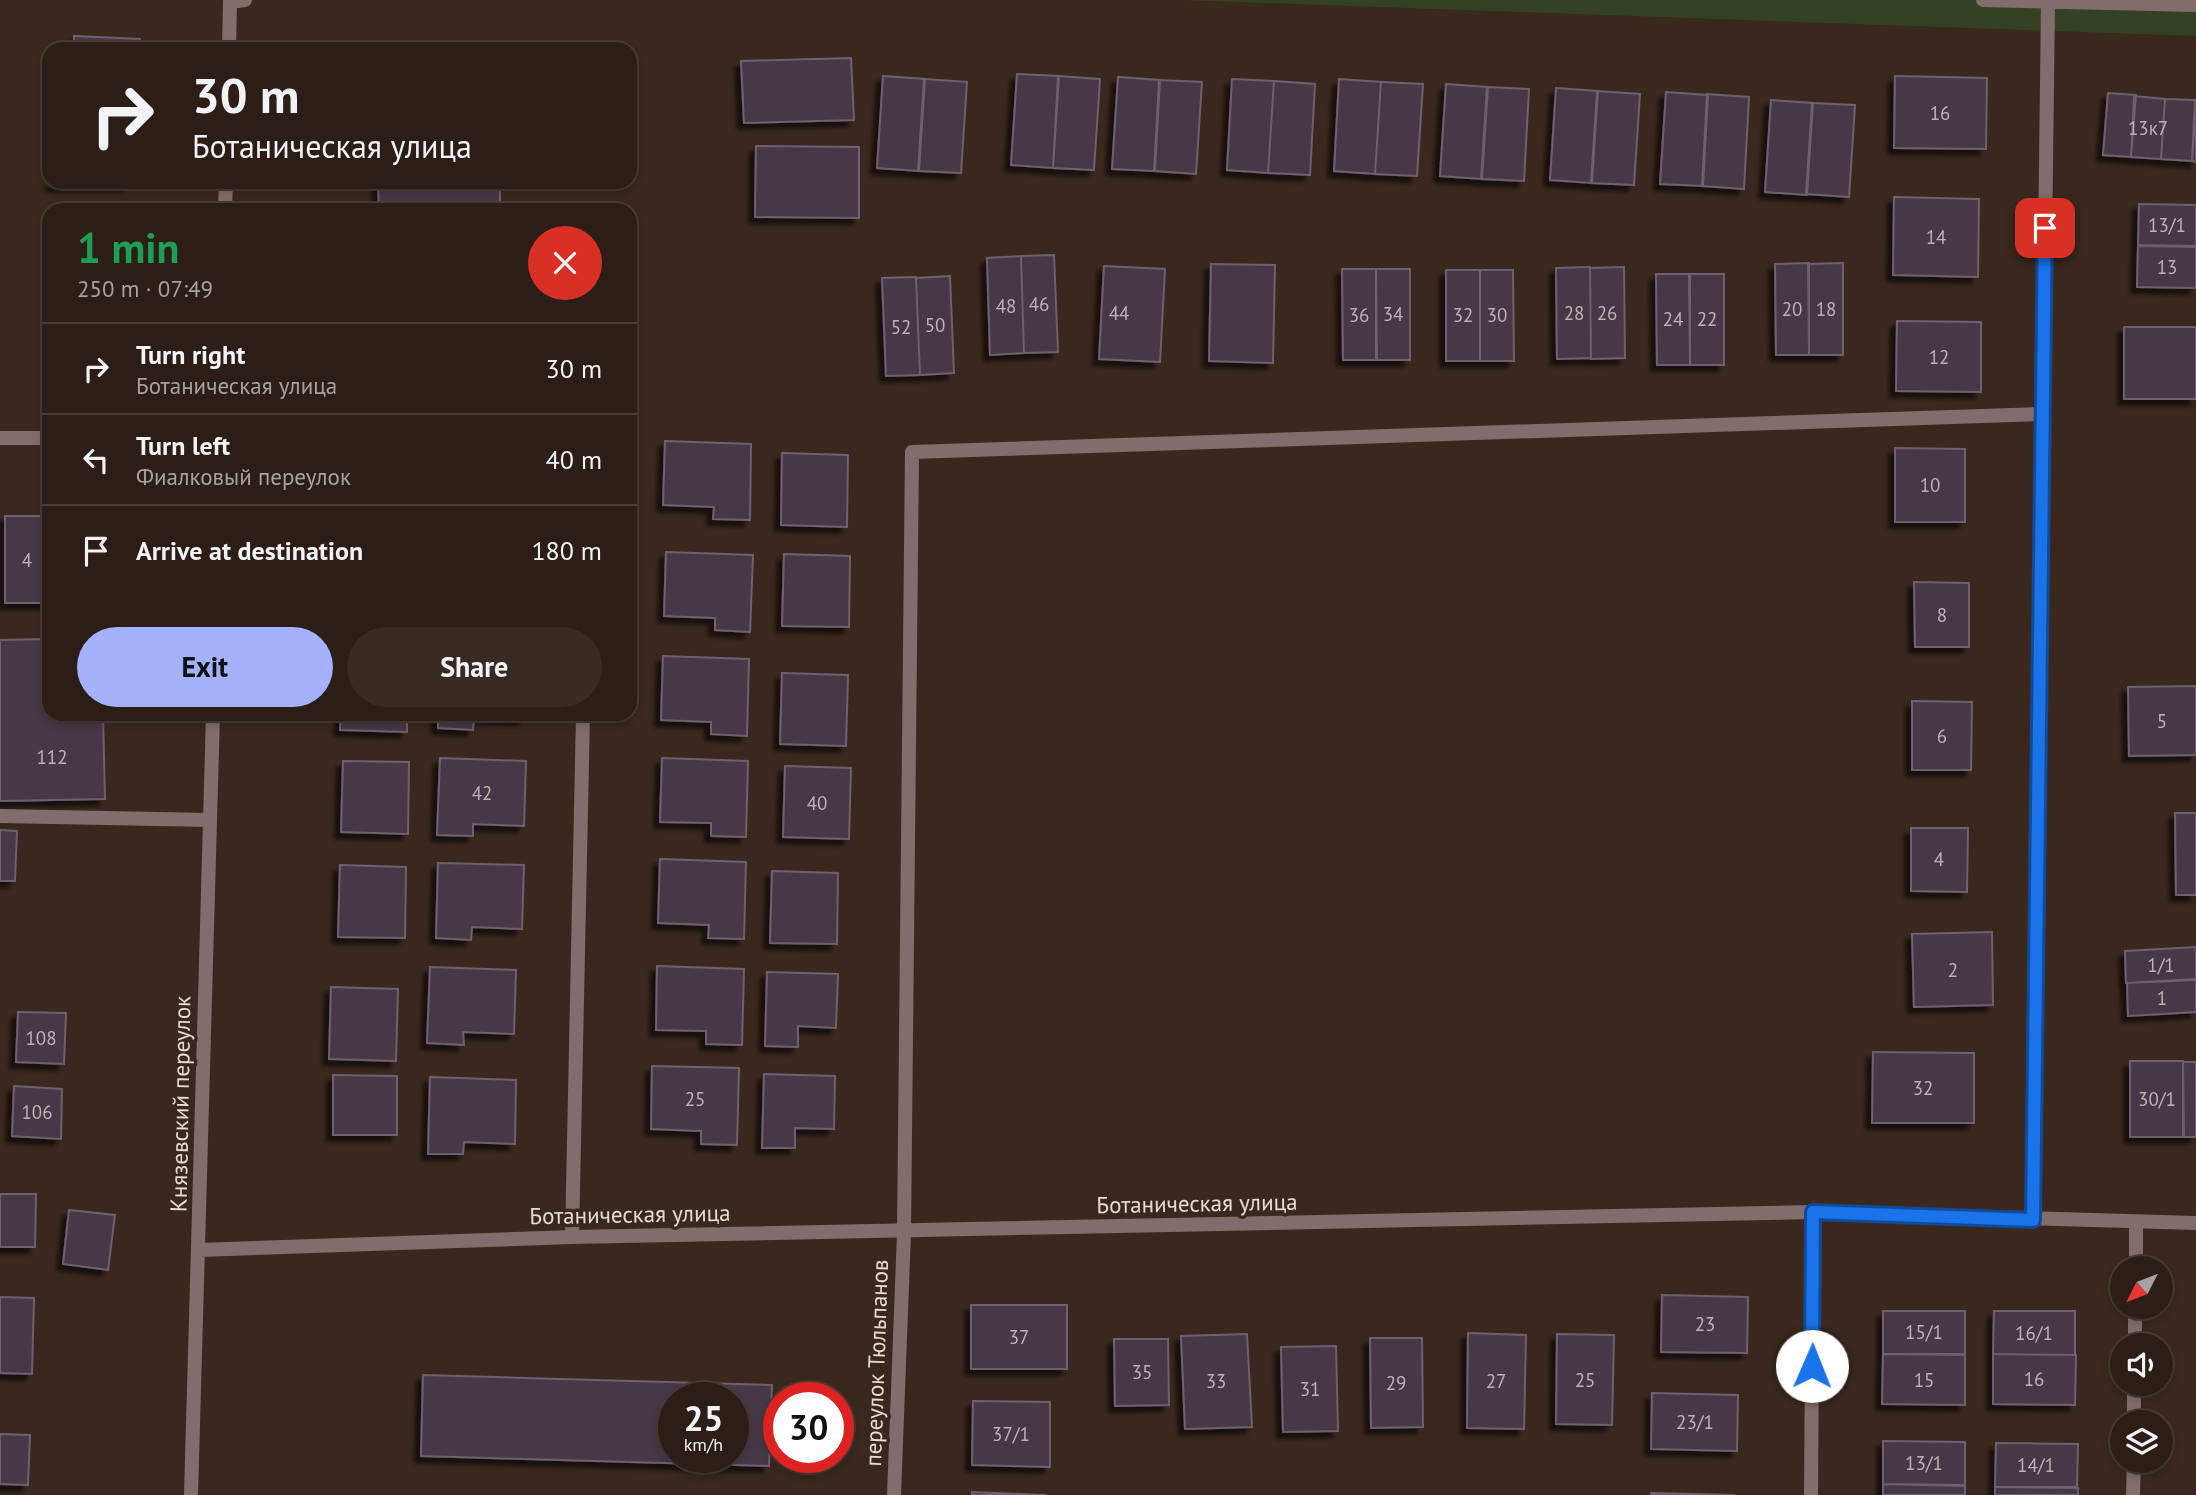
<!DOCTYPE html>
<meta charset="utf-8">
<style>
:root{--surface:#2c1e16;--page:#382b23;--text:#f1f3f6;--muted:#a6a2a1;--line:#483c35;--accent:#a4b2fc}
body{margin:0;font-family:"PT Sans",sans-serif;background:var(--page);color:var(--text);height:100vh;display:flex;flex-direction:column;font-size:26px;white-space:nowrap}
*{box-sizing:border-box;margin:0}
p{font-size:23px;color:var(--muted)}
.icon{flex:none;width:38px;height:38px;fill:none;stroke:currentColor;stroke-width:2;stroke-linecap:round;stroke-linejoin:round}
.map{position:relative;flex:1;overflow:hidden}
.details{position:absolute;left:42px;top:203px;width:595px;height:518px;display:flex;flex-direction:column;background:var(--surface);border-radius:21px;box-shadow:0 4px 10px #0003,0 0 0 2px var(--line)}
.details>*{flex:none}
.hud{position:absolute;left:42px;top:42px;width:595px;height:147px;border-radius:21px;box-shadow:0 4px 10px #0003,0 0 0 2px var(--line);background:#2c1e16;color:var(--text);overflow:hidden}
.needle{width:46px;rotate:228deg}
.controls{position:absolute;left:2110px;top:1256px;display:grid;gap:14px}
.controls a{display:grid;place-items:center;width:63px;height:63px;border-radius:50%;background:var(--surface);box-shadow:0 4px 10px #0003,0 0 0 2px var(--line);font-size:35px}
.speed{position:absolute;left:658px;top:1382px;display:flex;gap:14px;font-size:35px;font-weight:700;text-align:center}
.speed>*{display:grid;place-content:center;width:91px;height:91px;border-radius:50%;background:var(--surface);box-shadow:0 4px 10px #0003,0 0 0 2px var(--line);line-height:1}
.speed small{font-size:18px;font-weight:400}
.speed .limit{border:10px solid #d22;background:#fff;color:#111}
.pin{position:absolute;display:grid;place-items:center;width:60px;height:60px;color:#fff;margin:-30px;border-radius:14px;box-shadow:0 4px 10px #0006}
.me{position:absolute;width:77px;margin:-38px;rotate:1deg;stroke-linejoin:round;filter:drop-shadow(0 0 5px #0008)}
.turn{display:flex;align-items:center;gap:24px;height:147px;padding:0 35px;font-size:32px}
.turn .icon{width:91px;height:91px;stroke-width:2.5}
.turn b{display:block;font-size:49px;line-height:60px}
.round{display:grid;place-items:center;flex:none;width:74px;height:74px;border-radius:37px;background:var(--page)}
.summary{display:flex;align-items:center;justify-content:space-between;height:119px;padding:0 35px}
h1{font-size:42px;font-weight:700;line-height:52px;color:#1e9e55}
.action{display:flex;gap:14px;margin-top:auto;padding:14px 35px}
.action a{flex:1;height:80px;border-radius:42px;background:var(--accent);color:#111;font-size:28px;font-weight:700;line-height:80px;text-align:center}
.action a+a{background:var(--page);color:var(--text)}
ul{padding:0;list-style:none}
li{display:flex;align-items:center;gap:21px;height:91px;padding:0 35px;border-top:2px solid var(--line)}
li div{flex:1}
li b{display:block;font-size:26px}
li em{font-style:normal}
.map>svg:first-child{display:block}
.green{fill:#344125}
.building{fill:#463746;stroke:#6f5f6f;stroke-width:2;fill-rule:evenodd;filter:url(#shadow)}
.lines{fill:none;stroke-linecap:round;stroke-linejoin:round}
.service{stroke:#826d6d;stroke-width:14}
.minor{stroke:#826d6d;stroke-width:14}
.route-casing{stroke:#114b97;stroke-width:18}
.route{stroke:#1a73e8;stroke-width:12}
.labels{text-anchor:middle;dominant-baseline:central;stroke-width:7;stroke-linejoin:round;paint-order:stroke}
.number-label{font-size:19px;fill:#bfb2b0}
.street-label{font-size:23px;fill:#e7dbd4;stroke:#3a281e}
</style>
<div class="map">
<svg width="2196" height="1495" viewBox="0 0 2196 1495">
<defs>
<filter id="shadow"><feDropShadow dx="-6" dy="6" stdDeviation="2" flood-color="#0009"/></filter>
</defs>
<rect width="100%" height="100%" fill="#3a281e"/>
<!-- green -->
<path class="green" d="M1184 0H2196V36Z"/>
<!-- building -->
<path class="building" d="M74 36 140 39V49H74Z
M851 58 854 120 744 123 741 61Z
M1017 74 1059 76 1053 168 1011 165Z
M883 76 925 79 919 171 877 168Z
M1058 76 1100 79 1094 170 1053 168Z
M1895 76 1987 78 1986 149 1894 148Z
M1118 77 1160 80 1155 171 1112 169Z
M924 79 967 82 961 173 918 171Z
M1232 79 1274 81 1268 173 1227 170Z
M1339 79 1381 82 1375 174 1334 171Z
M1159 80 1202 82 1196 174 1154 171Z
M1274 81 1315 84 1310 175 1268 173Z
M1381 82 1423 84 1417 176 1375 174Z
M1446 84 1488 87 1482 179 1440 176Z
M1487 87 1529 89 1524 181 1481 179Z
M1556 88 1598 91 1592 183 1550 180Z
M1597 91 1640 94 1634 185 1591 183Z
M1666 92 1708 95 1703 186 1660 184Z
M2108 93 2136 95 2131 157 2103 155Z
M1707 94 1749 97 1744 189 1702 186Z
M2134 96 2165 99 2161 159 2131 157Z
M2165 99 2195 100 2192 161 2161 159Z
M1771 100 1813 103 1807 195 1765 192Z
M1812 103 1855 105 1849 197 1806 194Z
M2196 107V162L2192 161Z
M756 146 859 147V218L755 217Z
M51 182H130V185H51Z
M378 182H500V210H379Z
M1894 197 1979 199 1978 277 1893 275Z
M2139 204 2196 205V246L2138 245Z
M2138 246 2196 247V288L2137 287Z
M1054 255 1058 352 1024 353 1021 256Z
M1021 256 1024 353 990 355 987 258Z
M1809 263V355H1776L1775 264Z
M1843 263V355H1809L1808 264Z
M1211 264 1275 265 1273 363 1209 361Z
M1104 266 1165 269 1160 362 1099 359Z
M1590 267 1591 358 1557 359 1556 268Z
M1624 267 1625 358 1591 359 1590 268Z
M1342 269H1376L1377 360H1343Z
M1376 269H1410V360H1376Z
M1446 270H1480V361H1446Z
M1480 270H1513L1514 361H1480Z
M1656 274H1690V365H1657Z
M1689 274H1724V365H1690Z
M950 276 954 373 920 375 916 278Z
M916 277 920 375 886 376 882 278Z
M1897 321 1981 322V392L1896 391Z
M2124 327H2196V399H2124Z
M665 441 751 444 750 520 713 519 714 507 663 505Z
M1895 448 1965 449V522H1895Z
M782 453 848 455 847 527 781 525Z
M5 516H49V603H5Z
M666 552 753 555 750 632 715 630V618L664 616Z
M784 554 850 556 849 627 782 626Z
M1914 582 1969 583V647H1915Z
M49 639V714H103L105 799 0 801V640Z
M663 656 749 659 747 736 711 734V722L661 720Z
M782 673 848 675 846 746 780 744Z
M2196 686V755L2129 756 2128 687Z
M1912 701 1972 702 1971 770H1912Z
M341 714H407V732L340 730Z
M438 714H524V719L474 717 473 730 438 728Z
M440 758 526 761 524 826 473 824V836L437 835Z
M662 758 748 761 746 837 711 836V823L660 822Z
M343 761 409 762 408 834 341 832Z
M785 766 851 768 849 839 783 837Z
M2175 813H2196V895H2176Z
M1911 828H1968L1967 892 1911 891Z
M0 830 17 831 15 881H0Z
M660 859 746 862 744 939 708 938 709 925 658 923Z
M438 863 524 865 522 929 472 927 471 940 436 938Z
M340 865 406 867 405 938 338 937Z
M772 871 838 873 837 944 770 943Z
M1992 932 1993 1005 1914 1007 1912 934Z
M2196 947V980L2126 983 2125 951Z
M657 966 744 969 742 1045 706 1044V1031L656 1030Z
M430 967 516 970 514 1034 463 1032 464 1045 427 1043Z
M767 972 838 974 836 1028 798 1026V1047L765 1046Z
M2196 979V1012L2128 1016 2127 983Z
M331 987 398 989 396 1061 329 1059Z
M18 1012 66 1013 64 1064 16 1062Z
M1873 1052 1974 1053V1123H1872Z
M2130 1061H2183V1137H2130Z
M2183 1062H2196V1137H2184Z
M652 1066 739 1068 737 1145 701 1144V1131L651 1129Z
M764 1074 835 1076 834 1129 795 1128V1148H762Z
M333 1075 397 1076V1135H333Z
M430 1077 516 1080 515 1144 464 1142 463 1154H428Z
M14 1086 62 1089 61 1139 12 1136Z
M0 1194H36L35 1247H0Z
M69 1210 115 1215 108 1270 63 1264Z
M1662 1295 1748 1297 1747 1353 1661 1352Z
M0 1297 34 1298 32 1374 0 1373Z
M971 1305H1067V1369H971Z
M1883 1311H1965V1354H1883Z
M1994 1311H2075V1355L1993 1354Z
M1468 1333 1526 1335 1524 1429 1467 1428Z
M1247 1334 1252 1427 1185 1429 1181 1336Z
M1557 1334 1614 1335 1612 1425 1556 1424Z
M1370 1338H1422L1423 1427 1371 1428Z
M1114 1339H1168L1169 1405 1115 1406Z
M1336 1346 1338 1431 1283 1432 1281 1347Z
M1883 1354 1965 1355V1405L1882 1404Z
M1993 1354 2076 1355 2075 1405 1993 1404Z
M423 1375 772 1385 769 1466 421 1456ZM674 1398H733V1458H674Z
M1652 1393 1738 1395 1737 1451 1651 1449Z
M973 1401 1050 1402V1467L972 1465Z
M0 1434 30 1435 28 1485 0 1484Z
M1883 1441 1965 1442V1485L1883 1484Z
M1996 1443 2078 1444 2077 1487H1995Z
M1883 1484 1965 1486V1495H1883Z
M1995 1487 2078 1488V1495H1995Z
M972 1492 1046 1495H972Z
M1651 1493 1735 1495H1651Z"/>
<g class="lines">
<!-- service -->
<path class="service" d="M230 2 245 0
M0 816 210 820
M904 1233 912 452 2042 414
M572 1237 583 714"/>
<!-- minor -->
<path class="minor" d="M1983 0 2196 5
M229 49 230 0
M225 210 226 182
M0 438H49
M2033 1220 2048 2
M200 1250 572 1237 1813 1212 2196 1223
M2136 1269V1224
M2135 1346V1307
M2134 1423V1384
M191 1495 213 714
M894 1495 904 1233
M1811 1495 1813 1212
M2133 1495 2134 1461"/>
</g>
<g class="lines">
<defs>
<path id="route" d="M1812 1366 1813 1212 2033 1220 2045 228"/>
</defs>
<!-- route casing -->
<use href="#route" class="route-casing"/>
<!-- route -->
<use href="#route" class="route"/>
</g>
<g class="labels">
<!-- number labels -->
<g class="number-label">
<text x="1940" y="113">16</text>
<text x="2148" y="128">13к7</text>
<text x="2167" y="225">13/1</text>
<text x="1936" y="237">14</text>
<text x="2167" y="267">13</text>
<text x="1039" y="304">46</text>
<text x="1006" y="306">48</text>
<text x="1792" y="309">20</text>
<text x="1826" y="309">18</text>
<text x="1119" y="313">44</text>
<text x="1574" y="313">28</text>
<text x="1607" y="313">26</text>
<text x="1393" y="314">34</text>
<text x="1359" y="315">36</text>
<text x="1463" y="315">32</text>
<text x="1497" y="315">30</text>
<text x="1673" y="319">24</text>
<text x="1707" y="319">22</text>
<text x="935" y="325">50</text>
<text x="901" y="327">52</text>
<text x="1939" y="357">12</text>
<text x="1930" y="485">10</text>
<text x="27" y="560">4</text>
<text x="1942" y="615">8</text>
<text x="2162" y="721">5</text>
<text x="1942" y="736">6</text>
<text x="52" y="757">112</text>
<text x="482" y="793">42</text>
<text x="817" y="803">40</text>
<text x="1939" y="859">4</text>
<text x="2161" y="965">1/1</text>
<text x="1953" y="970">2</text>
<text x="2162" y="998">1</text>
<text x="41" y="1038">108</text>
<text x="1923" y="1088">32</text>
<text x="695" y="1099">25</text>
<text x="2157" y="1099">30/1</text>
<text x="37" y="1112">106</text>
<text x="1705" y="1324">23</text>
<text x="1924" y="1332">15/1</text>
<text x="2034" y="1333">16/1</text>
<text x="1019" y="1337">37</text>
<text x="1142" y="1372">35</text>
<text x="2034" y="1379">16</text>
<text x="1585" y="1380">25</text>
<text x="1924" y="1380">15</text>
<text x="1216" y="1381">33</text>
<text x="1496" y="1381">27</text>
<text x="1396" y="1383">29</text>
<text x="1310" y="1389">31</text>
<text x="1695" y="1422">23/1</text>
<text x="1011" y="1434">37/1</text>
<text x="1924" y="1463">13/1</text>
<text x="2036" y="1465">14/1</text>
</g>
<!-- street labels -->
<g class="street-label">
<text transform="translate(180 1104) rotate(-89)">Князевский переулок</text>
<text transform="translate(1197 1203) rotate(-1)">Ботаническая улица</text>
<text transform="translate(630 1214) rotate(-1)">Ботаническая улица</text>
<text transform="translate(876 1363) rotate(-88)">переулок Тюльпанов</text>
</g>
</g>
</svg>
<div class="controls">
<a><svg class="needle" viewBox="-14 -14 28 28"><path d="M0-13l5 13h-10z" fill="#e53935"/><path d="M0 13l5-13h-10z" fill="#a6a2a1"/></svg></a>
<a><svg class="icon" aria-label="sound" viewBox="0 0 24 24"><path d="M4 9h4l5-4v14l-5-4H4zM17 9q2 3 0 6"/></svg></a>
<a><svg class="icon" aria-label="layers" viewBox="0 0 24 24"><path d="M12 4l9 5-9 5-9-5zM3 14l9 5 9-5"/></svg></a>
</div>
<div class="speed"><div>25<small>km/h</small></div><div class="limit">30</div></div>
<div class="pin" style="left:2045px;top:228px;background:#d93025"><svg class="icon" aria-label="arrive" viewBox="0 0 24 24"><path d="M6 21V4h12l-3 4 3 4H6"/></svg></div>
<svg class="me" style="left:1812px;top:1366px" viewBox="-20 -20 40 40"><circle r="19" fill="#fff"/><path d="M0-13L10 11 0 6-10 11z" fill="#1a73e8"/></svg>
<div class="hud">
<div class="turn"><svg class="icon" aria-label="right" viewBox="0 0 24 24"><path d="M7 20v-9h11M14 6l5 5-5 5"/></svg><div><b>30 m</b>Ботаническая улица</div></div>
</div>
<section class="details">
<div class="summary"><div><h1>1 min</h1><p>250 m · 07:49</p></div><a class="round" style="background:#d93025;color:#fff"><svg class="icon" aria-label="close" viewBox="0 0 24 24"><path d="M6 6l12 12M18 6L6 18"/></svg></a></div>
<ul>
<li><svg class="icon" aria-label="right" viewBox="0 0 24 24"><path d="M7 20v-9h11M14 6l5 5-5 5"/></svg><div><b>Turn right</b><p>Ботаническая улица</p></div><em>30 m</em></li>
<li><svg class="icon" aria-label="left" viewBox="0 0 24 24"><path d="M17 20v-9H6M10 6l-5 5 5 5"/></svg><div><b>Turn left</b><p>Фиалковый переулок</p></div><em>40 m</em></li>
<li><svg class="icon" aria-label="arrive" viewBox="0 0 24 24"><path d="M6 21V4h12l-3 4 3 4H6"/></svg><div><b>Arrive at destination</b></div><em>180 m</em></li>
</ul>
<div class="action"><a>Exit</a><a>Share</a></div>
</section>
</div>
